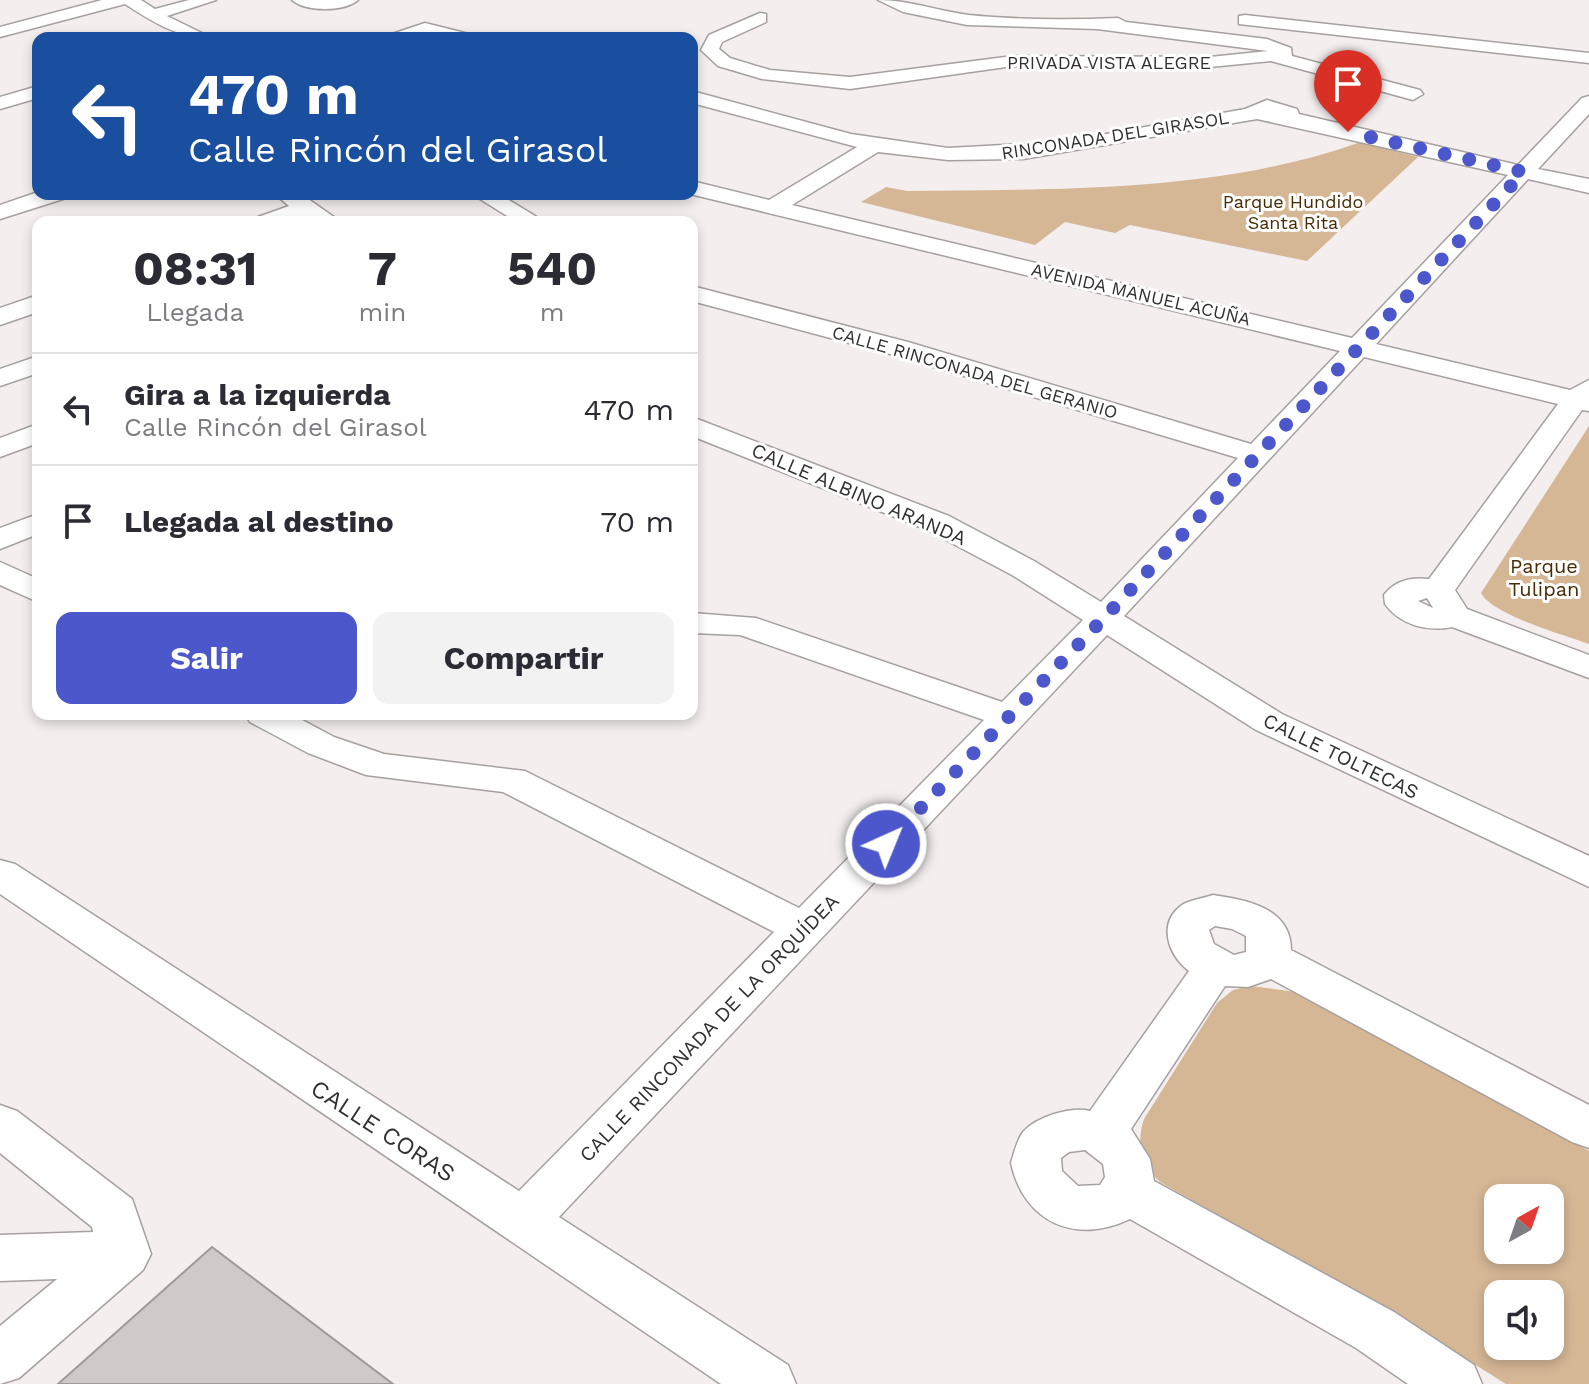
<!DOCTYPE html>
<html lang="es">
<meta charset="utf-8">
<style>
:root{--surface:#fff;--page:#f2f2f3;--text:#2b2b33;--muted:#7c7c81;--line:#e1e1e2;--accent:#4c57cc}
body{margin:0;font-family:"Work Sans",sans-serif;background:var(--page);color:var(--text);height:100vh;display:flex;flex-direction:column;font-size:30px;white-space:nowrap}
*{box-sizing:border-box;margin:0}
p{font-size:26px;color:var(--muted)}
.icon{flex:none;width:44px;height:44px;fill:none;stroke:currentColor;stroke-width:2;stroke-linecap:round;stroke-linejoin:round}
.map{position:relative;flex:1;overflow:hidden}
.details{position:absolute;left:32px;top:216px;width:666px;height:504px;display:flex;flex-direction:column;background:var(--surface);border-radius:16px;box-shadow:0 4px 12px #0003}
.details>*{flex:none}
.guide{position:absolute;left:32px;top:32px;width:666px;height:168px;border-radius:16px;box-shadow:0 4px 12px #0003;background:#1a4fa0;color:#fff;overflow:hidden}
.needle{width:52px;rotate:40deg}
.fabs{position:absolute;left:1484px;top:1184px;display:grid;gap:16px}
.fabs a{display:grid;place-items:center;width:80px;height:80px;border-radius:16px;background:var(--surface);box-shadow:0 4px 12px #0003;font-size:40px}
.pin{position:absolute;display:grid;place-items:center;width:68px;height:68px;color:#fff;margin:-82px -34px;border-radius:50% 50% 50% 0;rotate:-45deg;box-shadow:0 0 8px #0007}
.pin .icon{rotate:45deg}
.me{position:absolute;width:88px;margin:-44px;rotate:44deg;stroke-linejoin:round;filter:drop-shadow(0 0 6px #0008)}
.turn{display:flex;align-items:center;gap:28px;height:168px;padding:0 24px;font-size:36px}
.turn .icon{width:104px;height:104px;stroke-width:2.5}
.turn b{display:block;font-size:56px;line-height:68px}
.eta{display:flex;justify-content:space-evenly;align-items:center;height:136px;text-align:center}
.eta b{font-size:48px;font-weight:700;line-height:56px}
.cta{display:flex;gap:16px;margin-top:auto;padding:16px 24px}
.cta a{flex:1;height:92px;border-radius:16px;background:var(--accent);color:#fff;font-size:32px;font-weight:700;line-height:92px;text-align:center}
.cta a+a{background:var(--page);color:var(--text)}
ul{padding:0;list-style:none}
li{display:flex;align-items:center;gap:24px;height:112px;padding:0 24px;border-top:2px solid var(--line)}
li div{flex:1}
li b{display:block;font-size:30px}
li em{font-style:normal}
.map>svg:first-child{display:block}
.green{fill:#d5b695;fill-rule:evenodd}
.building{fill:#cfc9ca;stroke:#9f999b;stroke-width:2}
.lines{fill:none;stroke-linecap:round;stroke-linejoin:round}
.minor-casing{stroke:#a6a09f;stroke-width:3}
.minor{fill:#fff;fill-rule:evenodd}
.route{stroke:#4c57cc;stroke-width:14;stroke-dasharray:0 25.2}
.labels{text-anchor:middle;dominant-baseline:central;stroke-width:6;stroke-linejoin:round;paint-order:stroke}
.far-street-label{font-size:18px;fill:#312f2f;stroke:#fff}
.far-park-label{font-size:18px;fill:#482b04;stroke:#fff}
.street-label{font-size:20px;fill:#312f2f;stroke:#fff}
.park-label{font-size:20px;fill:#482b04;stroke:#fff}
.near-street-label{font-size:24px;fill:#312f2f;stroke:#fff}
</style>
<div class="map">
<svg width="1589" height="1384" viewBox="0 0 1589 1384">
<rect width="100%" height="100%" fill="#f4eeee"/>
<!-- green -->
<path class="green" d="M1361 142 1418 157 1307 261 1130 225 1115 233 1065 222 1035 245 861 202 886 187 907 191C1059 189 1217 193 1361 142Z
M1589 426V644C1563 634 1494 616 1481 593Z
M1251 986 1296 992 1589 1151V1384H1506L1415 1327 1160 1182C1141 1164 1136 1144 1144 1119L1217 1003 1233 990ZM1498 1198H1550V1250H1498ZM1498 1294H1550V1346H1498Z"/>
<!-- building -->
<path class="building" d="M212 1247 393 1384H58Z"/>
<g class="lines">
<defs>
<path id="minor" d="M102 0H141L155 9 189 0H216L167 16 212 38C177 38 153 22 125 4L0 37V27Z
M292 0H358C344 12 306 12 292 0Z
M878 0C909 0 938 11 969 15 1019 20 1068 20 1118 18L1126 22 1267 39 1291 48 1292 56 1420 90 1423 94 1413 100 1271 61 1210 67 1013 66 850 89 762 79 718 66 701 50 709 35 760 13 766 14V22L722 42 719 49 730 58 770 70 850 77 1013 56 1210 57 1268 51 1097 29 967 25 903 12Z
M1245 15 1589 53V63L1239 24V16Z
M425 23 469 34 472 38C456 38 441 34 426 34 413 33 395 38 380 38Z
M38 86V98L0 109V97Z
M692 91 851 134 948 148 1062 142 1245 109 1267 100 1297 109 1299 114 1518 165 1582 98 1589 96V114L1538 169 1589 179V193L1528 179 1376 344 1570 390 1589 380V411L1582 410 1455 590 1467 609 1589 655V678L1452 627C1428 632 1400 625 1385 604L1384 595C1395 580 1412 577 1429 579L1558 404 1364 357 1124 616 1282 714 1589 856V887L1256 730 1107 635 559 1217 788 1365 796 1384H721L0 894V860L15 864 519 1191 774 932 503 792 366 775 308 753 250 722 245 714H291L334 737 384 754 525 771 799 908 984 720 740 635 692 633V613L756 618 1002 702 1083 620 1012 575 927 530 692 436V417L949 516 1034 561 1101 602 1238 458 890 354 692 301V286L908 342 1251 444 1340 351 690 194 692 181 769 200 857 147 692 103ZM1257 119 1508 175 1352 338 792 205 878 152 948 160 1023 159ZM1427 598 1433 608 1418 601Z
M38 192 66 194 63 199 0 219V205Z
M275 194H301L341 222H314L304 216 287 222H255L258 217 289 206Z
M472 194H499L545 222H517Z
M38 295V312L0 325V308Z
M38 356V373L0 386V369Z
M38 424V443L0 457V438Z
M38 514V534L0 549V528Z
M0 562 38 579V602L0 585Z
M1213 895C1246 900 1291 907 1291 950L1589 1105V1148L1572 1142 1271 979 1248 987 1225 986 1131 1129 1150 1159 1154 1181 1394 1312 1474 1365 1482 1384H1408L1356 1348 1130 1219C1076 1245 1024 1223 1011 1163 1014 1153 1017 1140 1023 1132 1036 1117 1071 1106 1090 1111L1189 971C1168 955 1157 923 1182 905 1190 900 1204 898 1213 895ZM1215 926 1232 929 1246 936V952L1234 955 1214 944 1209 930ZM1085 1150 1103 1164 1105 1177 1100 1185 1078 1186 1062 1171 1061 1158 1069 1152Z
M0 1105 17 1111 132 1199 151 1254 143 1270 19 1378 0 1384V1326L57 1279 0 1281V1235L93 1232 92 1227 0 1153Z"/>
</defs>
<!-- minor casing -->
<use href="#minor" class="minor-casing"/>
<!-- minor -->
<use href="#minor" class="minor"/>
</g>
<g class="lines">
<!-- route -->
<path class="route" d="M886 844 1104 618 1524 172 1348 132"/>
</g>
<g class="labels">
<!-- far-street labels -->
<g class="far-street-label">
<text x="1109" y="62">PRIVADA VISTA ALEGRE</text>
<text transform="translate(1115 135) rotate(-9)">RINCONADA DEL GIRASOL</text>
<text transform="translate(1141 294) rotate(13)">AVENIDA MANUEL ACUÑA</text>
<text transform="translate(975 372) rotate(16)">CALLE RINCONADA DEL GERANIO</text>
</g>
<!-- far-park labels -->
<g class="far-park-label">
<text x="1293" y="201">Parque Hundido<tspan x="1293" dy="21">Santa Rita</tspan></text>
</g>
<!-- street labels -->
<g class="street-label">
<text transform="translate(859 494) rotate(23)">CALLE ALBINO ARANDA</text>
<text transform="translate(1341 756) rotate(26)">CALLE TOLTECAS</text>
<text transform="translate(709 1028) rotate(-46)">CALLE RINCONADA DE LA ORQUÍDEA</text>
</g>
<!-- park labels -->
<g class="park-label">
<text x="1544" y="566">Parque<tspan x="1544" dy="23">Tulipan</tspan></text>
</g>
<!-- near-street labels -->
<g class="near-street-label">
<text transform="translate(383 1131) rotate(33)">CALLE CORAS</text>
</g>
</g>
</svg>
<div class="fabs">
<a><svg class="needle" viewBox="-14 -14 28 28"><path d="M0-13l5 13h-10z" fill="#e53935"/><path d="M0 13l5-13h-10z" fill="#7c7c81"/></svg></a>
<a><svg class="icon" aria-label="sound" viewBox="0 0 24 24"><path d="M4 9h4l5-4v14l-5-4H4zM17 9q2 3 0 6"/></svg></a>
</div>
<div class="pin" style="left:1348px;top:132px;background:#d93025"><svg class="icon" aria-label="arrive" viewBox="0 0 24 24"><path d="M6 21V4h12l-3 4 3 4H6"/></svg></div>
<svg class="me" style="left:886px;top:844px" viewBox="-20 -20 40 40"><circle r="17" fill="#4c57cc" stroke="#fff" stroke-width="3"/><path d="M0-11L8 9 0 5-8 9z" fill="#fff"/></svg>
<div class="guide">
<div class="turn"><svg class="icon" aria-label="left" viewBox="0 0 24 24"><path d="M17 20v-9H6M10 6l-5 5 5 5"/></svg><div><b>470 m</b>Calle Rincón del Girasol</div></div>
</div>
<section class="details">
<div class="eta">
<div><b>08:31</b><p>Llegada</p></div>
<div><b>7</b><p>min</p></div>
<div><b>540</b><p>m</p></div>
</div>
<ul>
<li><svg class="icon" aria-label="left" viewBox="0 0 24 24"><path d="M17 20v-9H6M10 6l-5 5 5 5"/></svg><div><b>Gira a la izquierda</b><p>Calle Rincón del Girasol</p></div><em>470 m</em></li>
<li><svg class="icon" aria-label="arrive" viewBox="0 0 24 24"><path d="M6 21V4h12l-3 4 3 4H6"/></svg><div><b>Llegada al destino</b></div><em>70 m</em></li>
</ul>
<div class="cta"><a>Salir</a><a>Compartir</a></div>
</section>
</div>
